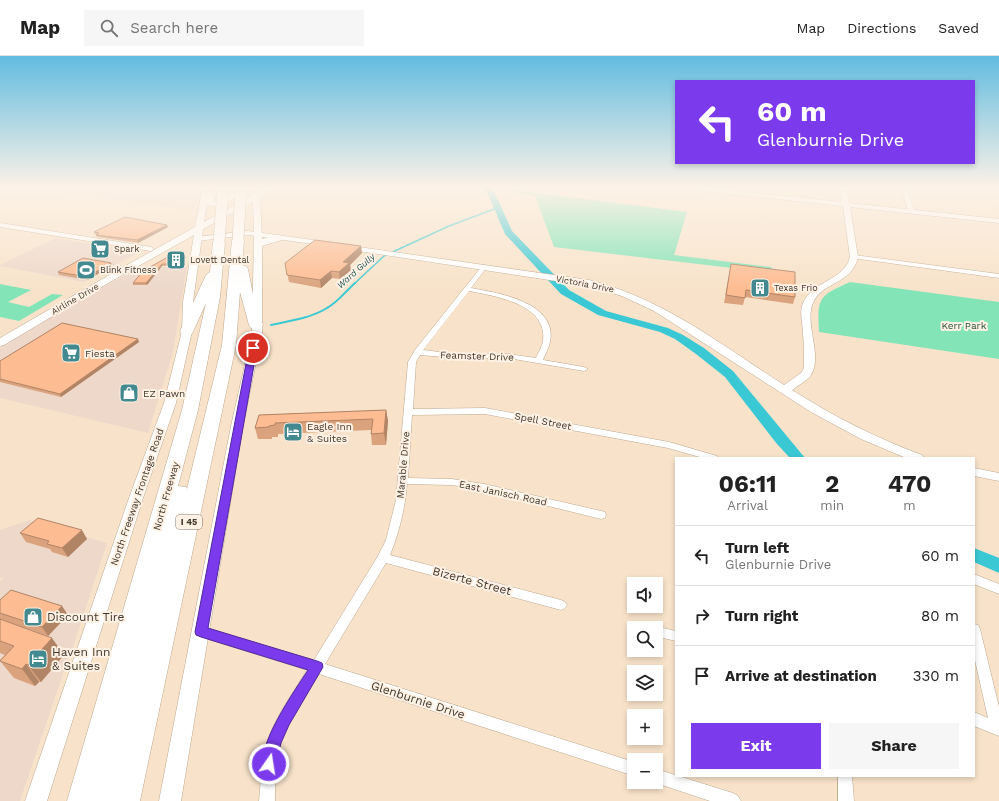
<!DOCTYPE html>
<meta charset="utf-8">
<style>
:root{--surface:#fff;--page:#f6f6f6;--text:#222;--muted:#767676;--line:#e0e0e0;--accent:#7c3aed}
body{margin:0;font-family:"Work Sans",sans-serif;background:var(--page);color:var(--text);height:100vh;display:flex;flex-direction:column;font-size:15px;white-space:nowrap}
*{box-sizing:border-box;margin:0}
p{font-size:13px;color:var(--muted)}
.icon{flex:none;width:22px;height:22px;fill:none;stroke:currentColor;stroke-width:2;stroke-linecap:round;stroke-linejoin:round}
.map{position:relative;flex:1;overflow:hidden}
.drawer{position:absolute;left:675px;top:401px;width:300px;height:320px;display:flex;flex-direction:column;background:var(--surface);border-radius:0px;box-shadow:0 2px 6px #0003}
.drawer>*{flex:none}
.guide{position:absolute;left:675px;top:24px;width:300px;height:84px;border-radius:0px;box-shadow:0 2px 6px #0003;background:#7c3aed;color:#fff;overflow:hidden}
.tools{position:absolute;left:627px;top:521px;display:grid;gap:8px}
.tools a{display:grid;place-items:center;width:36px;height:36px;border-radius:0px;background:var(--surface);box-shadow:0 2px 6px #0003;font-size:20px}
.pin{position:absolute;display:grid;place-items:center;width:34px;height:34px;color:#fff;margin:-17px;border:2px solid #fff;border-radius:50%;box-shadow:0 1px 4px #0007}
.me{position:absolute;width:44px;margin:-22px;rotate:13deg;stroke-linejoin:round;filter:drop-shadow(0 0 3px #0008)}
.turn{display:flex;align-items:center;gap:14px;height:84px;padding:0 16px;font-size:18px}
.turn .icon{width:52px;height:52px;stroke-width:2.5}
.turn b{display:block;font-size:28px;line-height:34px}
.eta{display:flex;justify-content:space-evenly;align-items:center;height:68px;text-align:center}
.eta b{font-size:24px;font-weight:700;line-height:28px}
.button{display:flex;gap:8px;margin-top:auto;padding:8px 16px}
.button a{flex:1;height:46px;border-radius:0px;background:var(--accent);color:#fff;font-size:16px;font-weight:700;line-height:46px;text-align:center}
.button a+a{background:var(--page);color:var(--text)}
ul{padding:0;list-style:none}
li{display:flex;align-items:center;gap:12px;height:60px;padding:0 16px;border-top:1px solid var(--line)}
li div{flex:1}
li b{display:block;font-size:15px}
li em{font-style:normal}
header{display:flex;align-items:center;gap:24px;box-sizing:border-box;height:56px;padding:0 20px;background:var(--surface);border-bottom:1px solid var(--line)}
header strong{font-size:19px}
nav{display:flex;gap:22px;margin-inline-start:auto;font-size:14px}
.search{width:280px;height:36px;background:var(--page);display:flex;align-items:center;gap:10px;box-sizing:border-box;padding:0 14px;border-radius:0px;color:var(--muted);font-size:15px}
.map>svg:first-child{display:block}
.commercial{fill:#edd8ca}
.green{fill:#82e4b7}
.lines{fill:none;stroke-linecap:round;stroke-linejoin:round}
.stream-far1{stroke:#3ac9d4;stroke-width:1.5}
.stream{stroke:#3ac9d4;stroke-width:2}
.river{fill:#3ac9d4;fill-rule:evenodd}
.minor-casing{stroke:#bca890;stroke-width:1}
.tertiary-casing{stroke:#bca890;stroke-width:1}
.secondary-casing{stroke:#bca890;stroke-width:1}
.motorway-casing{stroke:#bca890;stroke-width:1}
.minor{fill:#fff;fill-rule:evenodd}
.tertiary{fill:#fff;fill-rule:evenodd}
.secondary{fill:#fff;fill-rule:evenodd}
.motorway{fill:#fff;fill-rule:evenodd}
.motorway-bridge-casing{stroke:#bca890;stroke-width:12;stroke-linecap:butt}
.motorway-bridge{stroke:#fff;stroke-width:11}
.wall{fill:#daa27d}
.shaded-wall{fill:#b18466}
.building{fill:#fdbc91;stroke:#b18466}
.route{fill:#7c3aed;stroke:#51269a}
.labels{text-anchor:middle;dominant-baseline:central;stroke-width:4;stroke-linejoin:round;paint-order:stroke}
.far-poi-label{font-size:9px;fill:#40382e;stroke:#fff1e3;text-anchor:start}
.far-water-label{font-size:9px;font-style:italic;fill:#1a5459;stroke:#fff1e3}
.far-street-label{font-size:9px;fill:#40382e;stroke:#fff1e3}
.shield{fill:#fff1e3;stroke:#797064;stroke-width:1}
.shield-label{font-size:9px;font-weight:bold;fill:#40382e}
.park-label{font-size:10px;fill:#25503d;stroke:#fff1e3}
.poi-label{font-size:10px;fill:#40382e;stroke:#fff1e3;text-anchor:start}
.street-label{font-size:10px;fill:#40382e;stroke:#fff1e3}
.near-street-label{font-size:12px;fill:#40382e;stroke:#fff1e3}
.near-poi-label{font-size:12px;fill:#40382e;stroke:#fff1e3;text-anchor:start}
</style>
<header>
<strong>Map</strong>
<div class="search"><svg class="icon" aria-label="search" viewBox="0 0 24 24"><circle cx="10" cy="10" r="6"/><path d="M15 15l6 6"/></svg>Search here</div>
<nav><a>Map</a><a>Directions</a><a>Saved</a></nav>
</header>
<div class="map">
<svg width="999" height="745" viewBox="0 0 999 745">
<rect width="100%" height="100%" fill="#f8e3ca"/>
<!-- commercial -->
<path class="commercial" d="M17 130H201L199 143 196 147 194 154Z
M56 182 139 196 84 226 0 210V209Z
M141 211H187L173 296 148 377 0 342V291L100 232Z
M29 464 107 487 72 594 0 571V525L3 523 0 521V474Z
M0 574 70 597 20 745H0Z"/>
<!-- green -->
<path class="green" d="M514 134 687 156 674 199 771 211 774 217 554 191 535 140 511 136Z
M850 226 999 246V303L819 276C817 241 819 240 850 226Z
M0 228 31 234 8 246 29 251 52 238 63 239 19 265 0 261Z"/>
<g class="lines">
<!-- stream-far1 -->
<path class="stream-far1" d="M354 228 384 200 449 170 497 152"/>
<!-- stream -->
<path class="stream" d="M271 269C290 265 311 262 327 252 338 246 346 235 355 227"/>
<!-- river -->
<path class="river" d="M479 130H488L492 131 512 175 569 234 606 255 668 272 683 279 704 292 733 315 805 402H790L777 388 725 321 696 298 675 283 660 276 598 259 561 238 505 178 488 138 486 135Z
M974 492 999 502V517L974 506Z"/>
<defs>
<path id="minor" d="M900 130H905L915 156 914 157 909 156Z
M0 167 151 191 154 193 151 195 0 171Z
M854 199 999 218V222L852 202 851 201Z
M484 209 487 211 471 232C498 237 558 246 550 286 549 292 545 298 543 304L584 311 588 313 584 315 508 302H456L420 299 416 306 413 353 485 352 669 386 717 400 719 402H703L668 392 485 358 412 359 408 422 452 423 484 428 601 455 605 456 606 459 605 462 601 463 484 434 452 429 407 428C405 453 399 477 390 499L561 544 565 546 567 549 565 552 561 554 386 507 325 608 634 706V720L319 618C306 640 288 663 281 687 275 706 275 726 275 745H259C261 725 261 706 267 687 275 661 293 637 307 614L201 581 197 580 195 576 197 572 201 571 314 604 378 500 386 484 396 444 408 306 415 294 482 210ZM469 235C495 240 548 248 543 285 542 291 538 297 536 302L508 298H456L423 294Z
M974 518 999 528V538L974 528Z
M974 568 978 569 980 573 999 651V680L974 670V656L988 662 974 600Z
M663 572 676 575V585L659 581 657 577 659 573Z
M656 713 733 737 738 740 741 745H710L653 726H656Z
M838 720H852L854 745H838Z"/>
<path id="tertiary" d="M671 130H689L842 146 840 130H846L849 147 999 163V167L850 151 858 201C852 229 822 225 813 247 804 267 823 300 811 319 807 325 797 330 792 334 833 360 876 382 922 399L924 402H906L861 383 811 356 654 255 622 240 589 230 345 193 341 191 345 189 589 224C664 243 720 288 784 329L801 317 804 312C804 301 804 289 803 278 803 268 799 257 803 247 813 224 844 225 850 201L843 150 674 132Z
M248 175 327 186 331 188 327 190 248 179 197 185 193 183 197 181Z
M974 412 999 417V425L974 420Z"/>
<path id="secondary" d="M203 130H210L209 134 214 138V146L247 130H259L260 135 270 130H278L260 141 262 183 279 179 283 182 282 184 262 190V277L243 370 181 745H159L231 370 252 277 254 179 253 146 203 173 193 246 192 275 176 347 143 442 47 745H25L129 442 164 347 182 275 183 246 194 179 110 226 4 289 0 290V282L104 222 195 171ZM252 134 253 139 204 166 207 149 217 151Z"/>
<path id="motorway" d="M227 130H237V132L232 135 229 134Z
M238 181 244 184 242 209 246 210 248 213 253 239 263 269 261 272 256 273 251 272 249 269 240 236 236 289 140 745H67L182 354 206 247 192 278 187 279 182 278 180 275 206 219 210 216 213 186 215 184H223L225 186 220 241 198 354 178 430 186 431 187 433 222 289 232 184Z"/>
</defs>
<!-- minor casing -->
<use href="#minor" class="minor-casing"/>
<!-- tertiary casing -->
<use href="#tertiary" class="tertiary-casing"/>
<!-- secondary casing -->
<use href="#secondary" class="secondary-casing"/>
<!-- motorway casing -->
<use href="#motorway" class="motorway-casing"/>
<!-- minor -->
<use href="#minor" class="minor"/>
<!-- tertiary -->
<use href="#tertiary" class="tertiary"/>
<!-- secondary -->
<use href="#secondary" class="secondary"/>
<!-- motorway -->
<use href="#motorway" class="motorway"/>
<defs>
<path id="motorway-bridge" d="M238 184 241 131
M219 186 223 133"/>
</defs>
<!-- motorway-bridge casing -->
<use href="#motorway-bridge" class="motorway-bridge-casing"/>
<!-- motorway-bridge -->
<use href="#motorway-bridge" class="motorway-bridge"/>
</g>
<!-- wall -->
<path class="wall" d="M167 169 168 171 138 187 97 181 94 176Z
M361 190 362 197 350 209 351 214 340 223 332 222 321 232 289 226 285 207Z
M175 197 185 200 186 202 170 210H162L147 229H133V227Z
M111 207 112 209 88 224 59 219 58 216Z
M731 208 795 241 793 248 745 241 743 249 724 247Z
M139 286 61 341 0 326V305Z
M386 354 388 365 386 389H372L371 378V374L278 378V381H272V383H258L255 372 259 359Z
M20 477 87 483 68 501 52 496 50 493 26 486Z
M0 544 68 559 48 580 0 563Z
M0 563 64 599 41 626H39L35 630 14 622 0 605V604L5 599 0 597Z"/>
<!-- shaded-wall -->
<path class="shaded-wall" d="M167 169 168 171 138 187 137 184Z
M361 190 362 197 350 209 351 214 340 223 339 216 343 206Z
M185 200 186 202 170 210 169 208Z
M111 207 112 209 88 224 87 221Z
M162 208V210L147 229 146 227Z
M331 215 332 222 321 232 320 224Z
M138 283 139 286 61 341 60 338Z
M386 354 388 365 386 389 384 377Z
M82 474 87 483 68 501 62 492Z
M62 550 68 559 48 580 42 571Z
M52 582 64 599 41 626 28 609Z
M26 608 39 626 35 630 22 613Z"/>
<!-- building -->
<path class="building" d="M125 161 167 169 137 184 96 179 99 177 94 176Z
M315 184 361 190 343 206 349 207 339 216 331 215 320 224 287 219 285 207Z
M175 197 185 200 169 208H162L146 227H133L143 215Z
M83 202 111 207 87 221 58 216Z
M731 208 795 216V241L746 234 745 242 726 239Z
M62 267 138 283 60 338 0 323V305Z
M386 354 384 377 371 378 373 363 275 367V369L269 370V371L255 372 259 359Z
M38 462 82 474 62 492 47 488 49 485 20 477Z
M11 534 62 550 42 571 0 557V544Z
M0 563 52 582 28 609 26 608 22 613 0 605 14 590 0 585Z"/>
<!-- sky -->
<linearGradient id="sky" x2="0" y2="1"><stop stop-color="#62bce0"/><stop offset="0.56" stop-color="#fcf2e7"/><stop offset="1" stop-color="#fcf2e7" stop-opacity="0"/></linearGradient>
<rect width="999" height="234" fill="url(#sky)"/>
<!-- route -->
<path class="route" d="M253 290 257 292 208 572 317 605 322 607 323 611 289 669 281 687 274 713 269 715 264 713C255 691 295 634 308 614L201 581 196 579 195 576 249 292Z"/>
<!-- icons -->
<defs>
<symbol id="supermarket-square" viewBox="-11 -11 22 22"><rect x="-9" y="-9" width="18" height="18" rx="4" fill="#428a90" stroke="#fff1e3"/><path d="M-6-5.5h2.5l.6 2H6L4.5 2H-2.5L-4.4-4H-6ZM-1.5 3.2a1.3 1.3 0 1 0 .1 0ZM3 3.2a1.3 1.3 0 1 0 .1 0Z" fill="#fff"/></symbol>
<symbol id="building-square" viewBox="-11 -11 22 22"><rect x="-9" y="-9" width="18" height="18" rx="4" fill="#428a90" stroke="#fff1e3"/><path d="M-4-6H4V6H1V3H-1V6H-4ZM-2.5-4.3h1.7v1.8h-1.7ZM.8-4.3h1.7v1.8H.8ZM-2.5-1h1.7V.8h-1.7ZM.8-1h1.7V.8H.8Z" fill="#fff"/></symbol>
<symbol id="stadium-square" viewBox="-11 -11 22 22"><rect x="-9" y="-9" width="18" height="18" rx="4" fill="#428a90" stroke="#fff1e3"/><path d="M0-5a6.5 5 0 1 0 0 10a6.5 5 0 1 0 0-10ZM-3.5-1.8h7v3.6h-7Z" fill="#fff"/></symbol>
<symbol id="shop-square" viewBox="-11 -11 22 22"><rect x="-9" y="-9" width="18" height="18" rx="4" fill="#428a90" stroke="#fff1e3"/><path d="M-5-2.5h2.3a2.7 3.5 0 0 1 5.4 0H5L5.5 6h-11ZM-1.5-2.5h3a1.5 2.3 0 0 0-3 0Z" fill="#fff"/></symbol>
<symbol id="hotel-square" viewBox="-11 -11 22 22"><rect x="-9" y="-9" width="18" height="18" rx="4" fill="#428a90" stroke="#fff1e3"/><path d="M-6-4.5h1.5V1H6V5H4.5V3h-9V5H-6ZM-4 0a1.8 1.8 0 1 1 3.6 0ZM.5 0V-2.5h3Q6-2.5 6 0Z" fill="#fff"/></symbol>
</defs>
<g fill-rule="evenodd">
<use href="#supermarket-square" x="89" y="182" width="22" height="22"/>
<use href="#building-square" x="165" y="193" width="22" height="22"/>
<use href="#stadium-square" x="75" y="203" width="22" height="22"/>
<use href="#building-square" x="749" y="221" width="22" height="22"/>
<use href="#supermarket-square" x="60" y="286" width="22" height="22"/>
<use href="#shop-square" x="118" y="326" width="22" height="22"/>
<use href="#hotel-square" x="282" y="365" width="22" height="22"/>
<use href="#shop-square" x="22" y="550" width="22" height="22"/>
<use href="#hotel-square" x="27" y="592" width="22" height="22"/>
</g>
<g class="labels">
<!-- far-poi labels -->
<g class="far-poi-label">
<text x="114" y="193">Spark</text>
<text x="190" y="204">Lovett Dental</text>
<text x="100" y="214">Blink Fitness</text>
<text x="774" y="232">Texas Frio</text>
</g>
<!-- far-water labels -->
<g class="far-water-label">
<text transform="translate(356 215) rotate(-42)">Ward Gully</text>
</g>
<!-- far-street labels -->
<g class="far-street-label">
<text transform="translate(585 228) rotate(11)">Victoria Drive</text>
<text transform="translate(75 243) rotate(-30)">Airline Drive</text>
</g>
<!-- shield labels -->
<rect class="shield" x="176" y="459" width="26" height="14" rx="3"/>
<g class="shield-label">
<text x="189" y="466">I 45</text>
</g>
<!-- park labels -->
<g class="park-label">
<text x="964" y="269">Kerr Park</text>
</g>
<!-- poi labels -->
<g class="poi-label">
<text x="85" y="297">Fiesta</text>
<text x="143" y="337">EZ Pawn</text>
<text x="307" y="370">Eagle Inn<tspan x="307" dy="12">&amp; Suites</tspan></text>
</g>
<!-- street labels -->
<g class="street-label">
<text transform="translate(477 300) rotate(2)">Feamster Drive</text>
<text transform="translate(543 365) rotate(11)">Spell Street</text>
<text transform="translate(403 409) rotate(-85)">Marable Drive</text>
<text transform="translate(503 437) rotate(12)">East Janisch Road</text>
<text transform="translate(166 440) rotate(-74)">North Freeway</text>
<text transform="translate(137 441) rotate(-71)">North Freeway Frontage Road</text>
</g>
<!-- near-street labels -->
<g class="near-street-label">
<text transform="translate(472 525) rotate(15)">Bizerte Street</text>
<text transform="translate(418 644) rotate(18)">Glenburnie Drive</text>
</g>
<!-- near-poi labels -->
<g class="near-poi-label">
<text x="47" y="561">Discount Tire</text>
<text x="52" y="596">Haven Inn<tspan x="52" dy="14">&amp; Suites</tspan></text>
</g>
</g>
</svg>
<div class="tools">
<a><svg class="icon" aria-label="sound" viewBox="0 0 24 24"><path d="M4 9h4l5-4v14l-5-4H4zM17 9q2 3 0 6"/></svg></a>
<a><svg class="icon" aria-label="search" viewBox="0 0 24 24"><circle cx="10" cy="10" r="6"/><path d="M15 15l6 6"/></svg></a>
<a><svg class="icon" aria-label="layers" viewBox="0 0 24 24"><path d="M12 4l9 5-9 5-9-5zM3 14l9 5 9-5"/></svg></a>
<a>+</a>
<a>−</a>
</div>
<div class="pin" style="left:253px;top:292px;background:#d93025"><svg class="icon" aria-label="arrive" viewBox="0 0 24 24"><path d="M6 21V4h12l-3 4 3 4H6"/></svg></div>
<svg class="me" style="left:269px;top:708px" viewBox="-20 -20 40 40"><circle r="17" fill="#7c3aed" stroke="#fff" stroke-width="3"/><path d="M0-11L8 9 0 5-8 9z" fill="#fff"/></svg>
<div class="guide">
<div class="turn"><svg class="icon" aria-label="left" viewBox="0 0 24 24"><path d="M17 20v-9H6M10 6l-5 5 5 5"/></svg><div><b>60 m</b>Glenburnie Drive</div></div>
</div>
<section class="drawer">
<div class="eta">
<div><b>06:11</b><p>Arrival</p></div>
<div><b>2</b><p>min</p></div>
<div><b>470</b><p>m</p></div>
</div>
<ul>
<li><svg class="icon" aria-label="left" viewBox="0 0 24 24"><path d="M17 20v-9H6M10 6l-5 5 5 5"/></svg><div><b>Turn left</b><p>Glenburnie Drive</p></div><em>60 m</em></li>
<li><svg class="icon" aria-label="right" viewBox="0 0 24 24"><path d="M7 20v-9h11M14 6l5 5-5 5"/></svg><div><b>Turn right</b></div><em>80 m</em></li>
<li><svg class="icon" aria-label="arrive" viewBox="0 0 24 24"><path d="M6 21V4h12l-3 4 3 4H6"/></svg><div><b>Arrive at destination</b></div><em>330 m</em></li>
</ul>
<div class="button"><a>Exit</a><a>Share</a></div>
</section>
</div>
